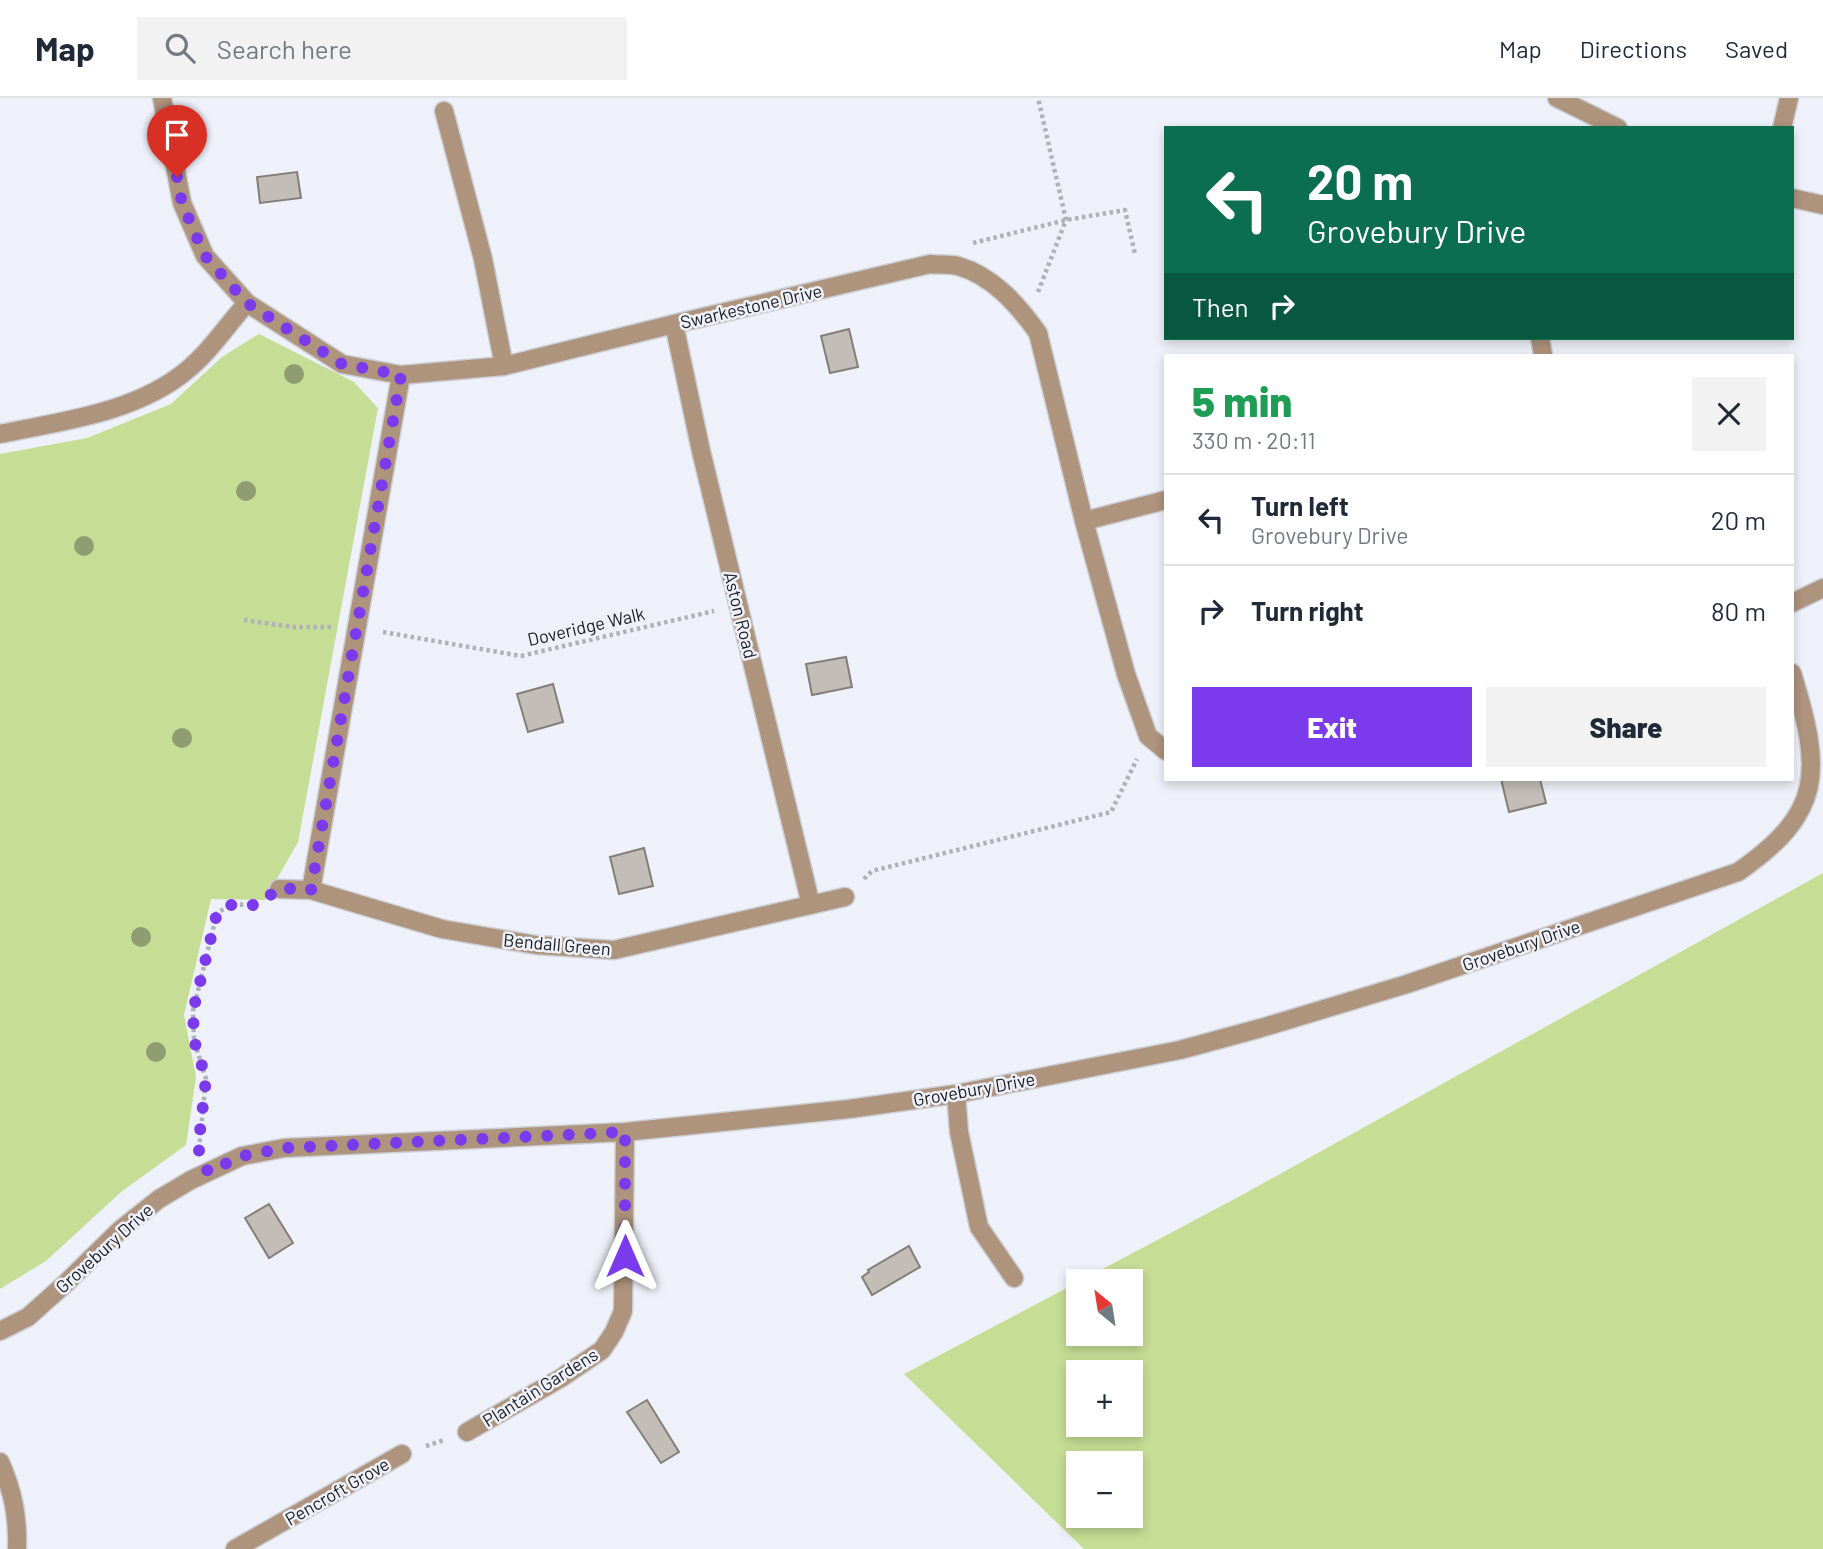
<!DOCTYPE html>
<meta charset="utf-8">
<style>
:root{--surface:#fff;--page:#f2f2f3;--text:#1f2937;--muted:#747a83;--line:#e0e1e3;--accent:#7c3aed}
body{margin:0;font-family:Barlow,sans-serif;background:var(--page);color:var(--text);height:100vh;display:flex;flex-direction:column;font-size:26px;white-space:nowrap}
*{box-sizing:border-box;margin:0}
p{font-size:23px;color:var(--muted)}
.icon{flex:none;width:38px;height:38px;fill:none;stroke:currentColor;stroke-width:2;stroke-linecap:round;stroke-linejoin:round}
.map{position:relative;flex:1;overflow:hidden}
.panel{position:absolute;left:1164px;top:256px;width:630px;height:427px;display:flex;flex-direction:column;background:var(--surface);border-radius:0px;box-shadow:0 4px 10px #0003}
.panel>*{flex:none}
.top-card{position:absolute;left:1164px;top:28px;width:630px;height:214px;border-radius:0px;box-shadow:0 4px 10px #0003;background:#0b6e4f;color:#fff;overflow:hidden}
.needle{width:46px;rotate:330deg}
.tools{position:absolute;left:1066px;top:1171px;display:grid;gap:14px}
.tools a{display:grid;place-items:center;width:77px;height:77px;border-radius:0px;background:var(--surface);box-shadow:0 4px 10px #0003;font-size:35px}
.pin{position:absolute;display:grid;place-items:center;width:60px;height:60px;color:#fff;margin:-72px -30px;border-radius:50% 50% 50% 0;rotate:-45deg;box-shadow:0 0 7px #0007}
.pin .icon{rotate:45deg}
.me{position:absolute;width:77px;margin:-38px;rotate:0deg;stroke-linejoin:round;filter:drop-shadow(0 0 5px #0008)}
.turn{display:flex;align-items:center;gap:24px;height:147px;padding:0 28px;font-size:32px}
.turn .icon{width:91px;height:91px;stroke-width:2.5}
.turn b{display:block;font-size:49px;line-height:60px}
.then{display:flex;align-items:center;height:66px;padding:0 28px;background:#0003;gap:14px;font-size:26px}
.round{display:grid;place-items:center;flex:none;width:74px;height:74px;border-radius:0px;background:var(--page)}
.headline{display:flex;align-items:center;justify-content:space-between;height:119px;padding:0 28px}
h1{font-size:42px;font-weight:800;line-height:52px;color:#1e9e55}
.button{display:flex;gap:14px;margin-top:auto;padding:14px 28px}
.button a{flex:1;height:80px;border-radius:0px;background:var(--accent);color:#fff;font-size:28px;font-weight:800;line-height:80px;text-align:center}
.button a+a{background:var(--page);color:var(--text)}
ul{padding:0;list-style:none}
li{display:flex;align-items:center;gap:21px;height:91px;padding:0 28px;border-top:2px solid var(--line)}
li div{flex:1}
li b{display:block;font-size:26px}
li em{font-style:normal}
header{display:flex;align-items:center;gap:42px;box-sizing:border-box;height:98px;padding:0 35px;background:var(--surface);border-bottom:2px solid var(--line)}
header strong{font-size:33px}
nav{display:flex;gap:38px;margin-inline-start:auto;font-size:24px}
.search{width:490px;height:63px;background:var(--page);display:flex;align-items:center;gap:18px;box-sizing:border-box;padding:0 24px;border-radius:0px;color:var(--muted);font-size:26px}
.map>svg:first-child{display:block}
.green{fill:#c6dd95;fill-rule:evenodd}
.building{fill:#c2bdb6;stroke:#837e78;stroke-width:2}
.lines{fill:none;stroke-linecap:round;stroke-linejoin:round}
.minor-casing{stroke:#cccfd6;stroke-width:21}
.path{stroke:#aeb1b7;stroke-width:4.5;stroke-dasharray:3.5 3.5;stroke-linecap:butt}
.minor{stroke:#ae937d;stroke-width:18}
.tree{fill:#909c72}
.route{stroke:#7c3aed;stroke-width:12;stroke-dasharray:0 21.6}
.labels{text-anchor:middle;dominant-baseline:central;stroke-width:5;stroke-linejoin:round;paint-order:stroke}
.street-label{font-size:18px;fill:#1b1c1f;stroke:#eef1f9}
</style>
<header>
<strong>Map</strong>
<div class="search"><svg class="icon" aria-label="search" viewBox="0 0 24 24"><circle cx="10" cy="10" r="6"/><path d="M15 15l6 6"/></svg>Search here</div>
<nav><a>Map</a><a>Directions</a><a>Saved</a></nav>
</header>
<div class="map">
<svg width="1823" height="1451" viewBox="0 0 1823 1451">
<rect width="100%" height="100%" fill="#eef1f9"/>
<!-- green -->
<path class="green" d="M259 236 354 284 378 310 298 744 265 802 211 801 184 917 196 979 186 1047 121 1094 46 1163 0 1191V356L87 340 171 306 222 259Z
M1823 775V1451H1084L904 1276 1078 1184V1236H1130V1183H1080L1242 1097ZM1078 1274H1130V1326H1078ZM1078 1365H1130V1418H1078Z"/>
<!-- building -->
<path class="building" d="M297 74 301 100 260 105 257 79Z
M849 231 858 269 830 275 821 238Z
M846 559 852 589 812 597 806 566Z
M553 586 563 624 528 634 517 596Z
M1501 681H1540L1546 705 1509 714Z
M644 750 653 788 619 796 610 759Z
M269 1106 293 1145 269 1160 245 1120Z
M909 1148 920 1169 872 1197 862 1179 869 1174 868 1172Z
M647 1302 679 1354 661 1365 627 1314Z"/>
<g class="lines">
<defs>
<path id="minor" d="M162 0 182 105 205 158 247 205 342 266 401 277 504 268 674 226 930 166C939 167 950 166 958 168 993 178 1018 207 1038 235L1084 423 1126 576 1148 638 1166 653
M1557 0 1618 30
M444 13 483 161 504 268
M1782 30 1789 0
M1792 100 1823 107
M674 226 701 353 811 807
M1540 240 1543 257
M0 336C62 323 135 315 186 273 209 255 227 227 247 205
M1084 423 1166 402
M1792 505 1823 490
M279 791 311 792 442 831 536 847 614 852 845 799
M311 792 401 277
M956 996 959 1034 979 1129 1014 1180
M0 1233 28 1219 66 1185 120 1132 159 1101 191 1082 242 1058 284 1050 625 1034 849 1011 956 996 1180 952 1261 930 1407 886 1738 774C1823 715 1823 675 1792 575
M467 1334 561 1280 602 1252 614 1234 623 1213 625 1034
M0 1364C13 1393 18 1419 17 1451
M235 1451 402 1356"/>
</defs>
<!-- minor casing -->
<use href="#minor" class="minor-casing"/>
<!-- path -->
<path class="path" d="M973 145 1066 122 1125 112 1135 156
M1038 194 1066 122 1038 0
M244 522 293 529H333
M383 534 521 558 714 513
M864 781 872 773 1111 714 1137 661
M199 1051 206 981 194 942 193 913 217 815 231 807 259 806
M426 1348 444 1342"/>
<!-- minor -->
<use href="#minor" class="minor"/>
</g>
<!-- trees -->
<g class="tree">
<circle cx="294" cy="276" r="10"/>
<circle cx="246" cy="393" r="10"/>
<circle cx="84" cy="448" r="10"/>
<circle cx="182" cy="640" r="10"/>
<circle cx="141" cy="839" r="10"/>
<circle cx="156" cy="954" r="10"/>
</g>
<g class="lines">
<!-- route -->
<path class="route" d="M177 79 182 105 205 158 247 205 342 266 401 277 311 792 279 790 258 807H231L217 815 193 913 194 942 206 981 198 1050 208 1074 242 1058 284 1050 625 1034V1158"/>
</g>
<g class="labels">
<!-- street labels -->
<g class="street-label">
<text transform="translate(751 208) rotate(-13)">Swarkestone Drive</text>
<text transform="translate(741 517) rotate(76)">Aston Road</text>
<text transform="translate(586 528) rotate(-13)">Doveridge Walk</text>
<text transform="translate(557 846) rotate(5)">Bendall Green</text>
<text transform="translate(1521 847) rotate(-19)">Grovebury Drive</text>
<text transform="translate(974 991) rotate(-10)">Grovebury Drive</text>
<text transform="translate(104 1150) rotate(-42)">Grovebury Drive</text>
<text transform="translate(540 1289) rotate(-32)">Plantain Gardens</text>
<text transform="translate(337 1393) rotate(-30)">Pencroft Grove</text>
</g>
</g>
</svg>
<div class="tools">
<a><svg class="needle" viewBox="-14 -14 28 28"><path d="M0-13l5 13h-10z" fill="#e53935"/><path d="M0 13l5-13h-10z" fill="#747a83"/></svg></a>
<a>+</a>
<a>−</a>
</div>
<div class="pin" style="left:177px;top:79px;background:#d93025"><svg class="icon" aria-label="arrive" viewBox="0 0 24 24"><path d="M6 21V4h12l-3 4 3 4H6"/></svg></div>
<svg class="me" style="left:625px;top:1158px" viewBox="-20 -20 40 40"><path d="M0-17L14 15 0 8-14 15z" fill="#7c3aed" stroke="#fff" stroke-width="4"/></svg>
<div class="top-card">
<div class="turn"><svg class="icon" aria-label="left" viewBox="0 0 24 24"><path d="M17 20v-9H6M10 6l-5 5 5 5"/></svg><div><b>20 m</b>Grovebury Drive</div></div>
<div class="then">Then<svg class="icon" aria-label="right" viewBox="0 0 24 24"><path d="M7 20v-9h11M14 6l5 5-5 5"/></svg></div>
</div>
<section class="panel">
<div class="headline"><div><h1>5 min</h1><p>330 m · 20:11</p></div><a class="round"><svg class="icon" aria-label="close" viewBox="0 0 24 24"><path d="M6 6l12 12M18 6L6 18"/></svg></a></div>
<ul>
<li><svg class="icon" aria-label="left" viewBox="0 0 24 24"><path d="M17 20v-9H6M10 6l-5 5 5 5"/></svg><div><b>Turn left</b><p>Grovebury Drive</p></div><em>20 m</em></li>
<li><svg class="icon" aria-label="right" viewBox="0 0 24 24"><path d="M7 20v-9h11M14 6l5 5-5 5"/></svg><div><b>Turn right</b></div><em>80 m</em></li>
</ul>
<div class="button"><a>Exit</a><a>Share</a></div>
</section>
</div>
